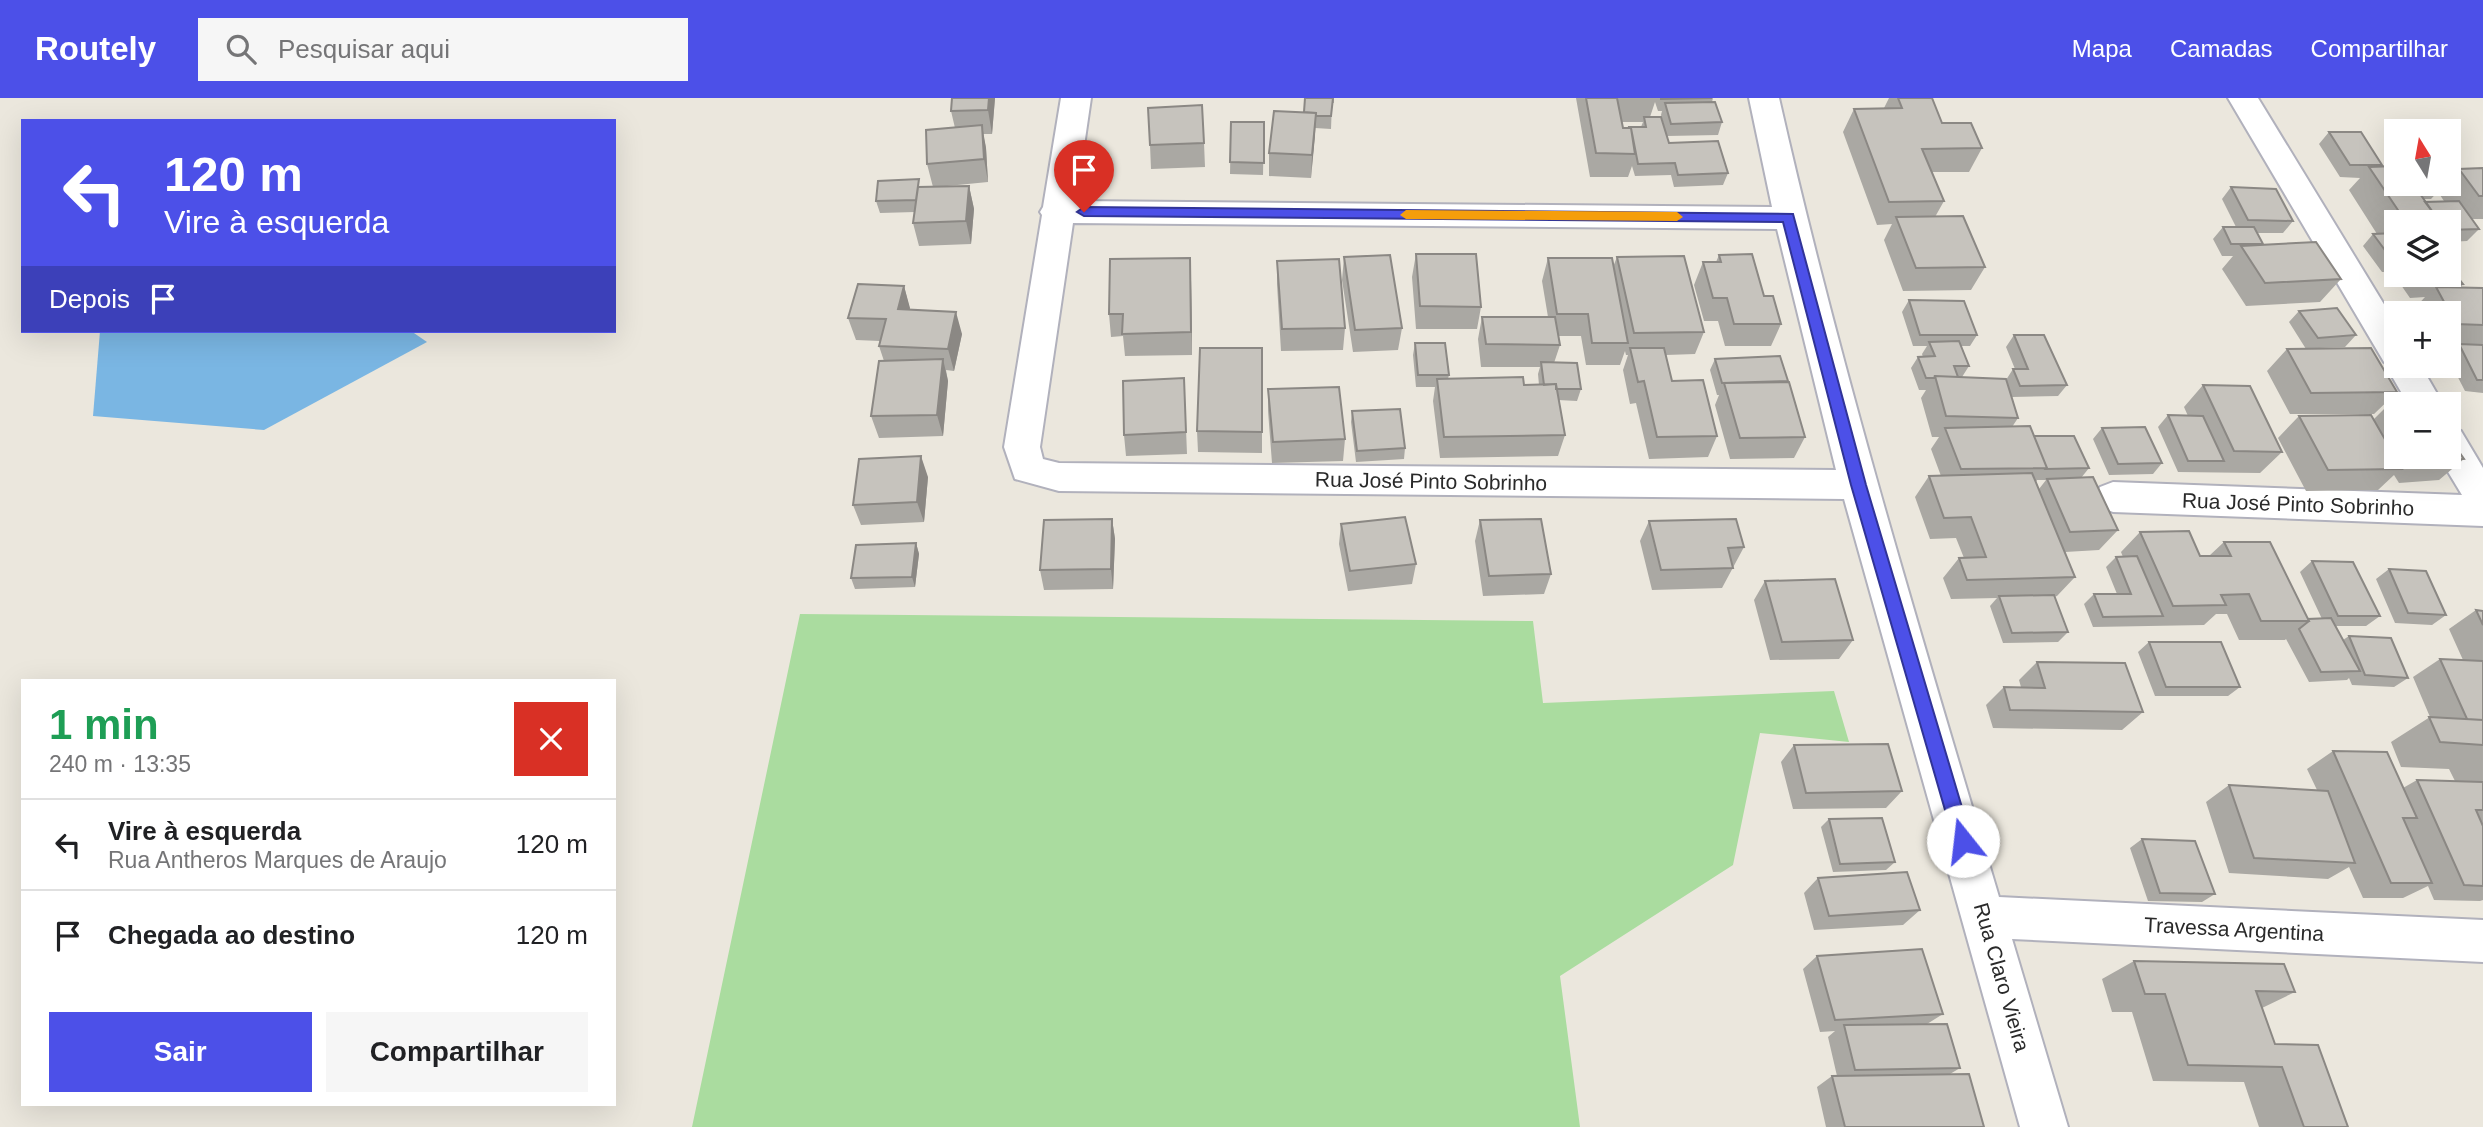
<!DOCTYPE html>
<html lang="pt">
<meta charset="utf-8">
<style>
:root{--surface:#fff;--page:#f6f6f6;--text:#202124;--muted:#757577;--line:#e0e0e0;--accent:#4c50e8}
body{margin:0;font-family:Helvetica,sans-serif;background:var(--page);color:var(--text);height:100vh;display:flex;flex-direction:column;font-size:26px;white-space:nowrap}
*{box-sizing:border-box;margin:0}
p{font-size:23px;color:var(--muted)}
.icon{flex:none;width:38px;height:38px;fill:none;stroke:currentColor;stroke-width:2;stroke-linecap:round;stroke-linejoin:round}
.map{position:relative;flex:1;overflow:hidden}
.sheet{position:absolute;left:21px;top:581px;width:595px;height:427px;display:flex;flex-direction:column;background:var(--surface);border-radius:0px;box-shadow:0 7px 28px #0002}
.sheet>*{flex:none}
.banner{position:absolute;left:21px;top:21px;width:595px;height:214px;border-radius:0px;box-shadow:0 7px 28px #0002;background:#4c50e8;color:#fff;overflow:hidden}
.needle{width:46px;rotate:349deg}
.tools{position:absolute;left:2384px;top:21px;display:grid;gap:14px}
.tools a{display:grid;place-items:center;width:77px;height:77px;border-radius:0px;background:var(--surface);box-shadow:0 7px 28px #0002;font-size:35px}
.pin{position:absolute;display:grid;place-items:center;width:60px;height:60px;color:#fff;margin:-72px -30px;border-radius:50% 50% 50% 0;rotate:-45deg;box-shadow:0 0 7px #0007}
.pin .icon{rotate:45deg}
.me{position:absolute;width:77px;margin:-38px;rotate:344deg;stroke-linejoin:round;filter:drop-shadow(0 0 5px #0008)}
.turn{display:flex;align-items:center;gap:24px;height:147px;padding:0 28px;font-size:32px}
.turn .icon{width:91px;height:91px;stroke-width:2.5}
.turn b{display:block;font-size:49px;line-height:60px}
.then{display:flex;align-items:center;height:66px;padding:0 28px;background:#0003;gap:14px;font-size:26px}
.round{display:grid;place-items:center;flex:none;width:74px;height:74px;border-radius:0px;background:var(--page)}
.summary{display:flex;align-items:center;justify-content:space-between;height:119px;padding:0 28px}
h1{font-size:42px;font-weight:700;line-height:52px;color:#1e9e55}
.button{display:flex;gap:14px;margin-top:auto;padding:14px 28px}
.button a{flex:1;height:80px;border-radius:0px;background:var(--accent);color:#fff;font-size:28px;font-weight:700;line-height:80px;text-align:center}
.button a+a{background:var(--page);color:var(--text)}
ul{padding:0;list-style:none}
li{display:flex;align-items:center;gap:21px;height:91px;padding:0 28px;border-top:2px solid var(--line)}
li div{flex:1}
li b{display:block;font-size:26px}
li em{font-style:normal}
header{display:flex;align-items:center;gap:42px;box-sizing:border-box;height:98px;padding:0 35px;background:var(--accent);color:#fff}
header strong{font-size:33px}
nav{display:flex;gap:38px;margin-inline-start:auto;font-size:24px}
.search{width:490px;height:63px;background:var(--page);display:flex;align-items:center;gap:18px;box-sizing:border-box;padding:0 24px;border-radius:0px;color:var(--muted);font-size:26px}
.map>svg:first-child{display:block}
.green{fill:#aadc9f}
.water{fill:#7ab6e3}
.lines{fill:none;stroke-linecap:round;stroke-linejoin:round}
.minor-casing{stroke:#b1b1bc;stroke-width:4}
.minor{fill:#fff;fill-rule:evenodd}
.wall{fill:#aaa8a3;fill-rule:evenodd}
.shaded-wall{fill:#8b8884}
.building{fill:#c6c3bd;stroke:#8b8884;stroke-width:2}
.route{fill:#4c50e8;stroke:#313497;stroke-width:2}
.slow{fill:#f59e0b}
.labels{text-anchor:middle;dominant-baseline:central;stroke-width:5;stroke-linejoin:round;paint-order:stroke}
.street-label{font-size:21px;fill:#2a2a2a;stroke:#fff}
</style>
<header>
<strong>Routely</strong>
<div class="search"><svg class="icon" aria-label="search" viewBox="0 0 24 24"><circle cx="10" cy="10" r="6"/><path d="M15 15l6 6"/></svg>Pesquisar aqui</div>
<nav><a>Mapa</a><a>Camadas</a><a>Compartilhar</a></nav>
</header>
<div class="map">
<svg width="2483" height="1029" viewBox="0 0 2483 1029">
<rect width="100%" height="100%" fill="#ebe7dd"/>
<!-- green -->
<path class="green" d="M800 516 1533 523 1543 605 1834 593 1849 644 1760 635 1733 767 1560 878 1580 1029H692Z"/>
<!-- water -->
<path class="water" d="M100 233H411L427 244 264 332 93 318Z"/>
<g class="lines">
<defs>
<path id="minor" d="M1061 0H1091L1076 103 1772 109 1749 0H1779C1840 270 1920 534 1999 799L2483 822V864L2012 841 2068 1029H2020L1844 401 1059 393 1015 381 1004 349 1042 117 1040 114 1043 109ZM1073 125 1777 131 1836 372 1059 365 1043 361 1040 349Z
M2228 0H2258L2396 226V268H2421L2443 306H2408L2386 268 2387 265 2384 264Z
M2448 329 2461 333 2483 370V428L2113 414 2100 409 2095 399 2100 389 2113 384 2462 397 2439 359H2448Z"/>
</defs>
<!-- minor casing -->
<use href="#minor" class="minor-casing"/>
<!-- minor -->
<use href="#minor" class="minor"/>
</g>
<!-- wall -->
<path class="wall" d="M952 0H995L992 36H983L986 50 988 84 937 89 969 88 974 111 971 146 919 148 913 125 915 114 880 115 876 103 921 89H933L927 66 955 30 951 13Z
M1305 0H1334V5H1332L1331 31 1315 30 1311 80 1269 78V55L1304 14Z
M1576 0H1713L1712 4 1722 24 1718 37 1667 38 1661 17 1662 13H1658L1655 4 1650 19 1669 45 1728 75 1723 87 1674 89 1671 77 1635 78 1632 68 1628 79H1590ZM1622 24H1643L1641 29 1623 30Z
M1889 0H1932L1942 25 1982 50 1969 74H1932L1944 103 1935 119 1985 169 1971 192 1903 193 1884 142 1892 126 1877 127 1843 34 1854 11 1884 10Z
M1231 24H1264L1263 77 1230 76Z
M2329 34 2382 67 2381 69 2396 86H2445L2431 101H2423L2425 104 2444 103 2438 94 2446 86H2448V83L2459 71 2483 70V121H2472L2479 131 2467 143 2448 144V124H2396V177H2448L2463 186 2460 190H2483V295L2465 293 2448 260V256L2455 249H2448V215H2415L2413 212 2425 199 2410 200 2392 174H2382L2363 148 2373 136H2377L2349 92 2360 80 2340 79 2319 46Z
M1204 45 1205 69 1151 71 1150 47Z
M2231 89 2293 123 2283 135H2257L2263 146 2341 181 2320 204 2246 208 2222 171 2233 158H2222L2213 141 2223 129H2236L2222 101Z
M1416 156 1481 209 1477 231H1416L1412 179Z
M1719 157 1764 198 1781 226 1771 248H1725L1718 223H1704L1694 187 1703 164H1716Z
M1344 159 1402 230 1398 252 1353 254 1342 182Z
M1617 159 1704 234 1695 256 1666 257 1672 283 1717 338 1708 359 1649 361 1636 305 1630 306 1623 272 1628 257H1626L1625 253 1620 267H1586L1581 238H1558L1560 247 1554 265 1581 291 1577 303 1558 302 1565 337 1558 358 1440 360 1433 303 1435 289H1416L1413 257 1415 245 1449 277 1448 281 1524 287H1539L1538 276 1540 269H1481L1478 241 1482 219H1548L1542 183 1548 160 1613 169Z
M1277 163 1345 230 1343 252 1281 253 1277 186Z
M1191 182 1192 257 1125 258 1123 238 1111 239 1109 216Z
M904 188 910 212 962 236 954 273 946 272 948 283 943 338 879 340 871 318 884 263 879 248 880 243 856 242 848 220Z
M1909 202 1977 237 1970 248H1961L1969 268 1962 279 2006 282 2013 271H2015L2006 249 2014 237 2067 287 2058 298 2012 299 2018 320 2012 329 2034 338 2089 370 2081 380 2118 432 2099 452 2065 454 2075 479 2057 498 2054 499 2068 534 2058 544 2003 545 1990 508 1997 500 1951 501 1943 480 1959 460H1964L1956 440 1930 441 1915 399 1929 378H1941L1931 351 1939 339H1932L1921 300 1926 292H1919L1911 270 1918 259H1923L1922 256 1927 248H1913L1902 214ZM2037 382H2046L2039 391 2036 384Z
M2299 213 2356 237 2345 249 2320 250 2397 294 2374 316H2290L2267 273 2287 251H2306L2289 224Z
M1262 250V355L1198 354 1197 333Z
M1715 261 1805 339 1794 360 1730 361 1715 307 1719 297H1717L1710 272Z
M1184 280 1187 356 1126 358 1124 337Z
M2203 287 2282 354 2260 375 2178 374 2158 329 2168 317 2188 318 2184 309Z
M1268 291 1345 341 1343 363 1272 365 1268 313Z
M2387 308H2396V359H2448L2464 361 2439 382 2399 385 2394 377 2378 392 2306 393 2278 340 2299 318 2374 321Z
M1352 313 1405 350 1404 361 1356 364 1351 324Z
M2102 330 2162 365 2153 376 2109 377 2093 341Z
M928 379 924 424 861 427 853 407Z
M1112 421 1115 441 1113 491 1044 492 1040 472Z
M1480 422 1551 476 1544 496 1483 498 1475 443Z
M1649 423 1744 449 1722 490 1652 492 1640 443Z
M1341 426 1416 466 1412 486 1348 493 1339 446Z
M2140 434 2200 458H2209L2224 444 2308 521H2322L2300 474 2312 463 2380 518 2366 528H2336L2343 542 2349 538 2408 580 2394 589 2352 587 2349 580 2347 582 2309 584 2286 541 2285 542H2239L2227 516H2216L2204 527 2093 529 2084 506 2094 496H2117L2106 469 2116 459H2123L2121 454Z
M916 445 919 456 915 489 855 491 851 480Z
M2389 471 2446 517 2432 527 2395 525 2376 481Z
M1765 483 1853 542 1839 561 1770 562 1754 502Z
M2476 512 2483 513V802L2480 803 2434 802 2428 788 2403 800H2363L2349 769 2328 781 2229 775 2206 704 2229 687 2317 692 2307 671 2333 653 2403 690 2417 682 2455 683 2449 671 2401 669 2391 644 2430 619 2413 579 2440 561 2463 562 2449 531Z
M2149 544 2240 589 2228 598H2155L2138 554Z
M2037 564 2143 614 2122 632 1993 630 1986 607 2004 589H2021L2019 582Z
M1794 647 1902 693 1886 710 1793 711 1781 664Z
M1829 721 1895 764 1886 772 1833 774 1821 729Z
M2142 741 2215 796 2202 804 2148 803 2130 750Z
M1818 780 1920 812 1903 827 1814 832 1804 795Z
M1817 858 1943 916 1927 926 1960 970 1950 976 1984 1029H1826L1817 989 1832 978H1837L1828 939 1835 933 1820 934 1803 871Z
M2134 863 2295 894 2262 910 2275 946 2348 1029H2259L2244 984 2153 983 2132 914H2112L2102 881Z"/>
<!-- shaded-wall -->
<path class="shaded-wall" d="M989 0H995L992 36 988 12Z
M1316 15 1315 38 1311 80 1312 57Z
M982 27 986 50 988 84 984 61Z
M969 88 974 111 971 146 966 123Z
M1190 160 1191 182 1192 257 1191 234Z
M904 188 910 210 904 234 898 211Z
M956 214 962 236 954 273 948 251Z
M943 261 948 283 943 338 937 317Z
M921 358 928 379 924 424 917 404Z
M1112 421 1115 441 1113 491 1111 471Z
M916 445 919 456 915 489 912 479Z"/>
<!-- building -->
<path class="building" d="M952 0H989L988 12 951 13Z
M1305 0H1333L1331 18H1316V15L1304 14Z
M1586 0H1617L1623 30H1631L1635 56 1596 55Z
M1661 0H1712L1661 1Z
M1898 0H1932L1942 25H1971L1982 50 1922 51 1944 103 1889 104 1854 11 1902 10Z
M1715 4 1722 24 1671 26 1665 5Z
M1202 7 1204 45 1150 47 1148 10Z
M1274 13 1316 15 1312 57 1269 55Z
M1644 19H1661L1669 45 1718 43 1728 75 1678 77 1675 65 1638 66 1631 30 1628 29H1646Z
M1231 24H1264V65L1230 64Z
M982 27 984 61 927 66 926 32Z
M2329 34H2361L2382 67H2350Z
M2396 68V86H2413L2437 120 2404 121 2369 69Z
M2483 70V98H2479L2459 71Z
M919 81 916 102 876 103 878 83Z
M969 88 966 123 913 125 918 89Z
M2231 89 2276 91 2293 123 2248 122Z
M2459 103 2479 131 2448 132V124H2435L2434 123 2437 120 2425 104Z
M1963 118 1985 169 1916 170 1896 119Z
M2223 129H2254L2263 146H2231Z
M2396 135V163H2393L2373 136Z
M2316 144 2341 181 2265 185 2241 148Z
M1416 156H1476L1481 209 1420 208Z
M1752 156 1764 198H1773L1781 226H1734L1727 200H1713L1703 164H1721L1719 157Z
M1390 157 1402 230 1355 232 1344 159Z
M1684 158 1704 234 1634 235 1617 159Z
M1190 160 1191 234 1122 236 1123 216H1109L1110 161Z
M1548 160H1612L1628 245H1592L1588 216H1557Z
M1339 161 1345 230 1282 231 1277 163Z
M2448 167 2463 186 2422 188 2413 177H2448Z
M858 186 904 188 898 211 956 214 948 251 879 248 886 221 848 220Z
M2436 189 2483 190V227L2456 226Z
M1909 202 1964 203 1977 237H1920Z
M2337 210 2356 237 2318 240 2299 213Z
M1482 219H1555L1560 247 1486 246Z
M2014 237H2044L2067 287 2020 288 2013 271H2028Z
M1959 243 1969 268H1954L1958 279 1935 278 1934 280H1926L1918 259 1935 258 1929 244Z
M1415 245H1445L1449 277H1418Z
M2459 246 2483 247V282H2477Z
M1200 250H1262V334L1197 333Z
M1630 250H1664L1672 283 1703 282 1717 338 1657 339 1644 283 1638 284Z
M2371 250 2397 294 2311 295 2287 251Z
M1780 258 1788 283 1722 285 1715 261Z
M943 261 937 317 871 318 879 263Z
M1541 264 1577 265 1581 291H1556V286L1544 287Z
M1935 278 2006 281 2018 320 1946 318Z
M1523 279 1524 287 1556 286 1565 337 1444 339 1437 281Z
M1184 280 1186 334 1124 337 1123 283Z
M1789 284 1805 339 1740 340 1724 285Z
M2203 287 2250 288 2282 354 2234 353Z
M1339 289 1345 341 1273 344 1268 291Z
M2387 308H2396V321Z
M1400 311 1405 350 1357 353 1352 313Z
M2168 317 2203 318 2224 363H2188Z
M2371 317 2402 371 2328 372 2299 318Z
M2030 328 2047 370 1961 371 1945 330Z
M2145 329 2162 365 2118 366 2102 330Z
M2034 338H2074L2089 370 2046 371 2047 370Z
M2448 338 2464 361 2423 364 2420 359H2448Z
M921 358 917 404 853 407 859 361Z
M2032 375 2075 479 1967 482 1959 460 1986 459 1971 419 1944 420 1929 378Z
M2093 379 2118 432 2070 434 2047 381Z
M1405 419 1416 466 1350 473 1341 426Z
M1112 421 1111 471 1040 472 1044 422Z
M1541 421 1551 476 1489 478 1480 422Z
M1736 421 1744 449 1728 450 1733 470 1661 472 1649 423Z
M2189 433 2200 458H2231L2224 444H2270L2309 523H2261L2249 496 2221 497 2226 507 2173 508 2140 434Z
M916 445 912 479 851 480 856 447Z
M2137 458 2163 518 2103 519 2094 496H2131L2116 459Z
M2312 463 2353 464 2380 518H2338Z
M2389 471 2426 473 2446 517 2408 515Z
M1835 481 1853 542 1782 544 1765 483Z
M2054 497 2068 534 2012 535 1999 498Z
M2476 512 2483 513V527Z
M2331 520 2360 573 2321 574 2299 531 2309 523 2308 521Z
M2349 538 2391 540 2408 580 2365 577Z
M2149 544H2221L2240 589H2166Z
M2440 561 2483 563V622L2467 621Z
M2037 564 2125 565 2143 614 2010 612 2004 589 2045 590Z
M2429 619 2483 622V647L2440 644Z
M1888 646 1902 693 1806 695 1794 647Z
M2333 653 2387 654 2417 720H2403L2432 785H2391Z
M2417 682 2483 684V712H2476L2483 728V788L2464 787Z
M2229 687 2328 693 2355 765 2254 760Z
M1882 720 1895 764 1840 766 1829 721Z
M2142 741 2195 743 2215 796 2160 795Z
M1907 774 1920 812 1829 818 1818 780Z
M1922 851 1943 916 1835 922 1817 858Z
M2134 863 2284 866 2295 894 2256 893 2275 946 2318 947 2348 1029H2304L2282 969 2188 967 2165 896H2145Z
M1947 926 1960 970 1855 972 1844 927Z
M1969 976 1984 1029H1845L1832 978Z"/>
<!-- route -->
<path class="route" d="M1084 109 1793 116 1866 387 1972 743 1969 748 1963 751 1957 748 1954 743 1851 387 1783 124 1084 118 1077 114Z"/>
<!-- slow -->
<path class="slow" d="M1406 112 1677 114 1683 119 1677 123 1406 121 1400 117Z"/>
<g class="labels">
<!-- street labels -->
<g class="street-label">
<text transform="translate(1431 383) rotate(1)">Rua José Pinto Sobrinho</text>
<text transform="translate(2298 406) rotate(2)">Rua José Pinto Sobrinho</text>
<text transform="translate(2234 831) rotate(3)">Travessa Argentina</text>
<text transform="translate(2002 879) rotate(74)">Rua Claro Vieira</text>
</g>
</g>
</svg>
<div class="tools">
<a><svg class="needle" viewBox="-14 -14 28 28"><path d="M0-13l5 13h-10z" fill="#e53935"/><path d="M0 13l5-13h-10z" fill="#757577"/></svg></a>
<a><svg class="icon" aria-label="layers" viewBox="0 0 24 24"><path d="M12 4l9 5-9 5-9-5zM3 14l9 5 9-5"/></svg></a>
<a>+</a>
<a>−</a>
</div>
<div class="pin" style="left:1084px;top:114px;background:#d93025"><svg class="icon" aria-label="arrive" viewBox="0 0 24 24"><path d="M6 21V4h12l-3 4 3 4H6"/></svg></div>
<svg class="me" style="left:1963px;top:743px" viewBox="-20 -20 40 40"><circle r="19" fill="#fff"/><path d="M0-13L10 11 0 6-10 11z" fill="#4c50e8"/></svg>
<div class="banner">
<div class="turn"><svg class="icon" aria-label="left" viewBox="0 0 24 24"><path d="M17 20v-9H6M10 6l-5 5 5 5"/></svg><div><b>120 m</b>Vire à esquerda</div></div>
<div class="then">Depois<svg class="icon" aria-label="arrive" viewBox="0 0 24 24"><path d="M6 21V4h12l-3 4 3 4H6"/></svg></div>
</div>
<section class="sheet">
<div class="summary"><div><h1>1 min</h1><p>240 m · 13:35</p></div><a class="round" style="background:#d93025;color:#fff"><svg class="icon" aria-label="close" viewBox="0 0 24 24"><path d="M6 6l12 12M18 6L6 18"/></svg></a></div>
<ul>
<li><svg class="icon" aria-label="left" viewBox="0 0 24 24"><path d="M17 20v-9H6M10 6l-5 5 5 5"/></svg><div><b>Vire à esquerda</b><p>Rua Antheros Marques de Araujo</p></div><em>120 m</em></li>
<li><svg class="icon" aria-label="arrive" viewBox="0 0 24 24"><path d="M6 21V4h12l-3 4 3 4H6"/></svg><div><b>Chegada ao destino</b></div><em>120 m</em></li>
</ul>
<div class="button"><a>Sair</a><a>Compartilhar</a></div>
</section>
</div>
